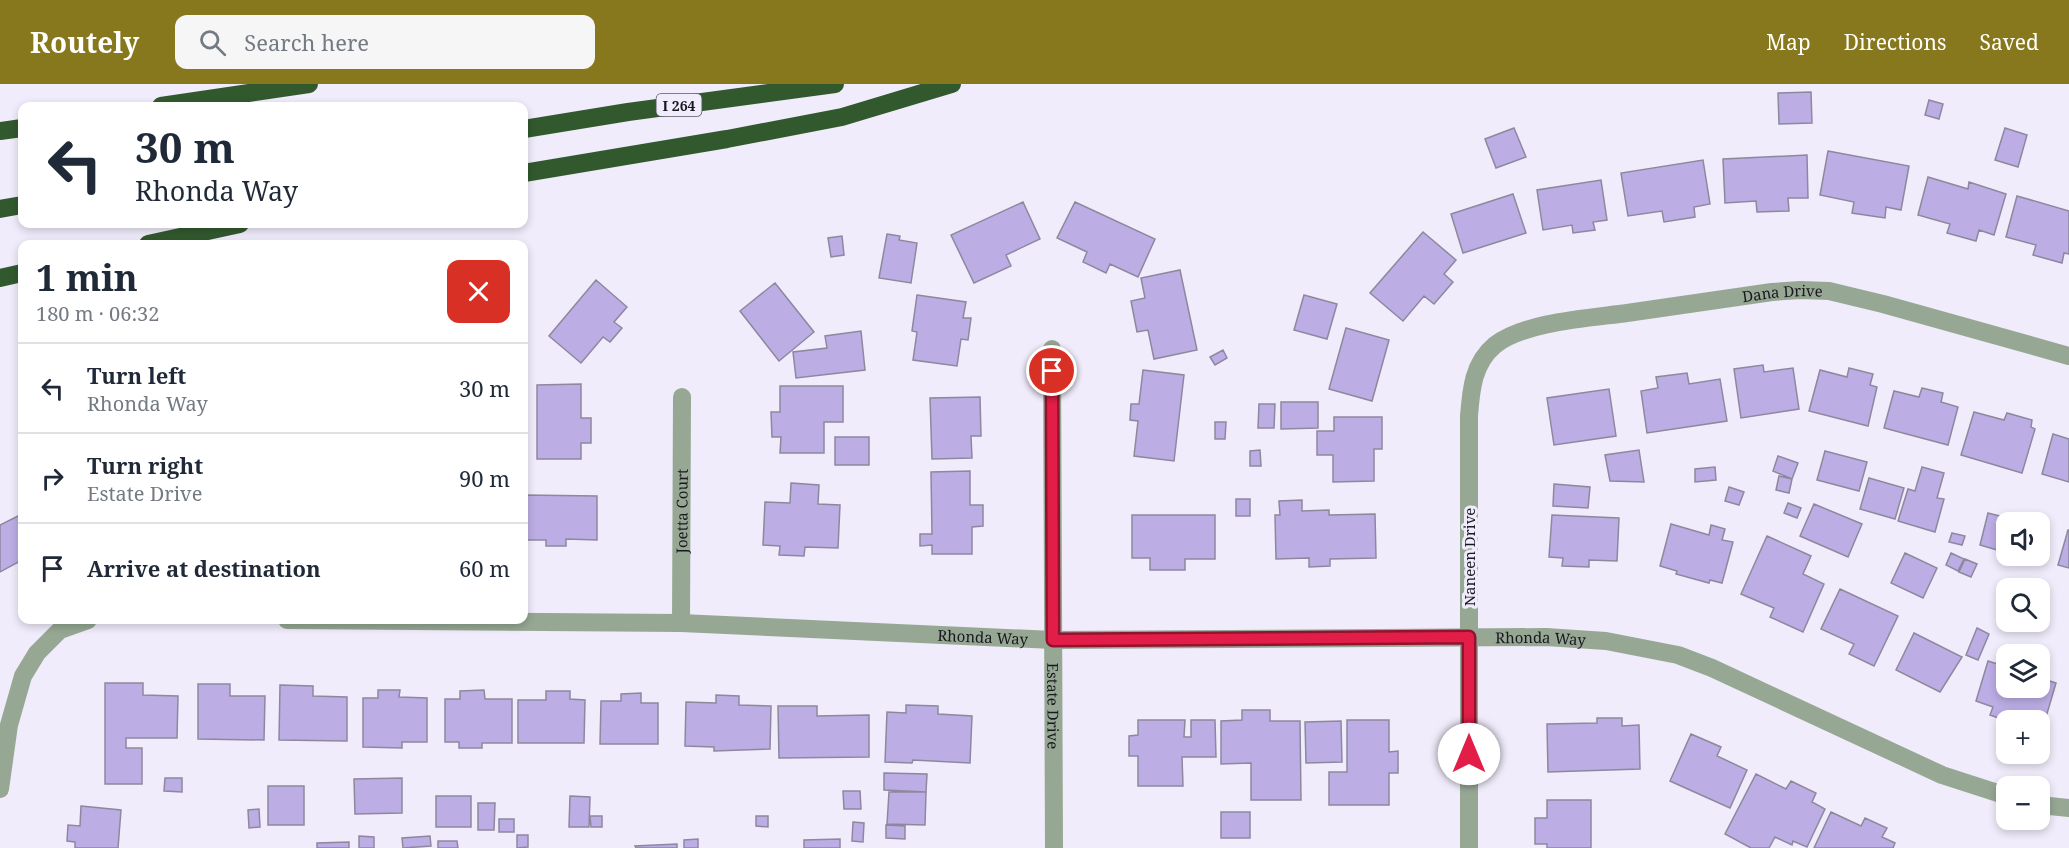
<!DOCTYPE html>
<meta charset="utf-8">
<style>
:root{--surface:#fff;--page:#f6f6f7;--text:#1f2937;--muted:#747a83;--line:#e0e1e3;--accent:#87781d}
body{margin:0;font-family:"Noto Serif",serif;background:var(--page);color:var(--text);height:100vh;display:flex;flex-direction:column;font-size:22px;white-space:nowrap}
*{box-sizing:border-box;margin:0}
p{font-size:20px;color:var(--muted)}
.icon{flex:none;width:33px;height:33px;fill:none;stroke:currentColor;stroke-width:2;stroke-linecap:round;stroke-linejoin:round}
.map{position:relative;flex:1;overflow:hidden}
.sheet{position:absolute;left:18px;top:156px;width:510px;height:384px;display:flex;flex-direction:column;background:var(--surface);border-radius:12px;box-shadow:0 3px 9px #0003}
.sheet>*{flex:none}
.hud{position:absolute;left:18px;top:18px;width:510px;height:126px;border-radius:12px;box-shadow:0 3px 9px #0003;background:#fff;color:var(--text);overflow:hidden}
.controls{position:absolute;left:1996px;top:428px;display:grid;gap:12px}
.controls a{display:grid;place-items:center;width:54px;height:54px;border-radius:12px;background:var(--surface);box-shadow:0 3px 9px #0003;font-size:30px}
.pin{position:absolute;display:grid;place-items:center;width:51px;height:51px;color:#fff;margin:-26px;border:3px solid #fff;border-radius:50%;box-shadow:0 2px 6px #0007}
.me{position:absolute;width:66px;margin:-33px;rotate:0deg;stroke-linejoin:round;filter:drop-shadow(0 0 4px #0008)}
.turn{display:flex;align-items:center;gap:21px;height:126px;padding:0 18px;font-size:27px}
.turn .icon{width:78px;height:78px;stroke-width:2.5}
.turn b{display:block;font-size:42px;line-height:51px}
.round{display:grid;place-items:center;flex:none;width:63px;height:63px;border-radius:12px;background:var(--page)}
.head{display:flex;align-items:center;justify-content:space-between;height:102px;padding:0 18px}
h1{font-size:36px;font-weight:700;line-height:45px}
ul{padding:0;list-style:none}
li{display:flex;align-items:center;gap:18px;height:90px;padding:0 18px;border-top:2px solid var(--line)}
li div{flex:1}
li b{display:block;font-size:22px}
li em{font-style:normal}
header{display:flex;align-items:center;gap:36px;box-sizing:border-box;height:84px;padding:0 30px;background:var(--accent);color:#fff}
header strong{font-size:28px}
nav{display:flex;gap:33px;margin-inline-start:auto;font-size:21px}
.search{width:420px;height:54px;background:var(--page);display:flex;align-items:center;gap:15px;box-sizing:border-box;padding:0 21px;border-radius:12px;color:var(--muted);font-size:22px}
.map>svg:first-child{display:block}
.building{fill:#bcade5;stroke:#8d889e;stroke-width:1.5}
.lines{fill:none;stroke-linecap:round;stroke-linejoin:round}
.street{stroke:#96a894;stroke-width:18}
.highway{stroke:#32592e;stroke-width:18}
.route-casing{stroke:#92132f;stroke-width:15}
.route{stroke:#e11d48;stroke-width:10}
.labels{text-anchor:middle;dominant-baseline:central;stroke-width:6;stroke-linejoin:round;paint-order:stroke}
.shield{fill:#f0ecfb;stroke:#5a5762;stroke-width:1.5}
.shield-label{font-size:14px;font-weight:bold;fill:#191720}
.street-label{font-size:15px;fill:#191720;stroke:#f0ecfb}
</style>
<header>
<strong>Routely</strong>
<div class="search"><svg class="icon" aria-label="search" viewBox="0 0 24 24"><circle cx="10" cy="10" r="6"/><path d="M15 15l6 6"/></svg>Search here</div>
<nav><a>Map</a><a>Directions</a><a>Saved</a></nav>
</header>
<div class="map">
<svg width="2069" height="764" viewBox="0 0 2069 764">
<rect width="100%" height="100%" fill="#f0ecfb"/>
<!-- building -->
<path class="building" d="M1811 8 1812 39 1779 40 1778 9Z
M1929 16 1943 20 1939 35 1925 31Z
M1514 44 1526 73 1496 84 1485 55Z
M2005 44 2027 51 2018 83 1995 76Z
M1828 67 1909 82 1901 126 1886 123 1885 134 1852 129 1854 118 1820 111Z
M1807 71 1808 114H1788L1789 127 1757 128 1756 117 1725 119 1723 75Z
M1703 76 1710 120 1694 123 1695 133 1664 138 1662 127 1628 132 1621 89Z
M1928 93 1968 105 1969 98 2006 110 1994 151 1979 146 1976 157 1947 149 1950 140 1918 131Z
M1601 96 1607 136 1593 138 1595 146 1573 149 1572 141 1543 146 1537 106Z
M1513 110 1526 149 1463 169 1451 130Z
M2017 112 2069 127V170L2064 169 2062 179 2033 171 2036 161 2006 153Z
M1023 118 1040 155 1006 171 1011 182 974 199 951 151Z
M1075 118 1155 155 1138 193 1110 180 1106 189 1083 178 1087 168 1057 154Z
M1423 148 1456 176 1444 190 1453 198 1434 220 1424 212 1403 237 1370 209Z
M887 150 900 152 899 156 917 159 911 199 879 194Z
M842 152 844 171 831 173 828 154Z
M1180 186 1197 266 1154 275 1148 246 1137 248 1131 217 1145 214 1141 194Z
M596 196 627 223 614 238 622 244 610 258 603 253 581 279 549 252Z
M775 199 814 248 779 277 740 227Z
M917 211 966 218 963 234H971L968 256 961 255 957 282 913 276 917 248 912 247Z
M1304 211 1337 220 1327 255 1294 246Z
M1346 244 1389 256 1372 317 1329 305Z
M861 247 865 286 796 294 793 268 827 264 825 252Z
M1223 266 1227 274 1215 281 1210 273Z
M1763 281 1764 288 1793 284 1799 325 1741 334 1734 285Z
M1849 284 1873 290 1870 301 1877 303 1868 342 1809 327 1820 286 1847 293Z
M1143 286 1184 291 1174 377 1134 372 1138 337 1130 336 1131 320H1139Z
M1687 289 1689 300 1720 295 1727 337 1647 349 1641 307 1658 304 1656 293Z
M581 300V334H591V359H581V375H537V301Z
M780 302H843V338H824V369H780L781 353H772L771 328H780Z
M1922 304 1943 309 1941 318 1958 323 1948 361 1884 344 1894 307 1919 313Z
M1609 305 1616 352 1554 361 1547 314Z
M980 313 981 352H971L972 374 932 375 930 314Z
M1281 318H1318V344L1281 345Z
M1259 320H1275L1274 344H1258Z
M1974 328 2004 336 2007 329 2032 336 2031 343 2035 345 2022 389 1961 371Z
M1334 333H1382V365H1374V397L1333 398V371H1317V347H1334Z
M1215 338H1226L1225 355H1215Z
M2053 350 2069 355V398L2042 390Z
M835 353H869V381H835Z
M1260 366 1261 382H1250V367Z
M1639 366 1644 398 1610 397 1605 371Z
M1825 367 1867 378 1859 407 1817 396Z
M1778 372 1798 379 1792 395 1773 387Z
M1715 383 1716 396 1695 398V385Z
M1922 383 1944 389 1937 414 1944 415 1935 448 1898 437 1908 405 1915 407Z
M970 387V421H983V442L972 443V470H932V461L920 462V450H932L931 388Z
M1779 392 1792 395 1789 409 1776 406Z
M1869 394 1904 404 1895 435 1860 425Z
M791 399 819 401 818 420 840 421 838 464 805 463 804 472 779 471 780 462 763 461 765 418 790 419Z
M1554 400 1590 403 1588 424 1553 422Z
M1729 403 1744 408 1739 421 1725 417Z
M524 411 597 412V456L566 455V462H546V456H524Z
M1236 415H1250V432H1236Z
M1302 416V427L1329 426V431L1375 430 1376 474 1330 475V482L1309 483V474L1276 475 1275 431H1280L1279 417Z
M1788 419 1801 424 1797 434 1784 429Z
M1814 420 1862 440 1848 473 1800 452Z
M1988 429 2023 438H2007V469L1980 461Z
M22 430V476L0 488V441Z
M1132 431H1215V475H1185V486H1150V474H1132Z
M1552 431 1619 434 1617 477 1589 476V483L1562 482 1563 474 1549 473Z
M1671 440 1709 451 1711 441 1725 445 1722 456 1733 458 1722 499 1710 496 1709 499 1676 490 1677 487 1660 482Z
M2068 446H2069V484L2058 481Z
M1952 449 1965 452 1962 461 1949 458Z
M1767 452 1811 472 1803 490 1824 500 1803 548 1770 533 1774 524 1741 510Z
M1905 469 1937 484 1923 514 1891 499Z
M1951 469 1964 475 1958 487 1946 481Z
M1965 475 1977 480 1971 493 1959 488Z
M1840 505 1898 532 1874 582 1849 570 1854 560 1821 545Z
M1977 544 1989 550 1978 576 1966 571Z
M1914 549 1962 573 1940 608 1896 586Z
M1988 577 2007 583V603H2040V594L2056 599 2046 633 2032 628 2030 635 2013 629 2012 636 2007 637 1990 631 1993 623 1976 617Z
M105 599H143V611L178 612 177 654H126V664H142V700H105Z
M198 600H230V612H265L264 656 198 655Z
M280 601 313 602V612L347 613V657L279 656Z
M378 606H400L399 613 427 614V658H402V664L363 663V614H378Z
M484 606 485 615H512V659H482V664H459V658H445V615H460V607Z
M546 607H570V615L585 616 584 659H518V616H546Z
M641 609V619H658V660H600L601 617H621V610Z
M716 611 739 612V621L771 622 770 665 714 667V663L685 662 686 618 716 619Z
M906 621 938 622V630L972 632 970 679 913 676 912 679 885 678 887 628 906 629Z
M778 622H817V632L869 631V673L779 674Z
M1242 626H1270V637H1300L1301 716H1251V679L1221 680V637L1242 636Z
M1597 634H1622V642L1639 641 1640 685 1548 688 1547 640 1597 639Z
M1138 636H1185L1184 653H1191V636H1215L1216 673H1182L1183 702H1138V672H1129V652L1138 651Z
M1347 636H1389V668L1398 667V689H1389V721H1329V688H1347Z
M1341 637 1342 678 1306 679 1305 638Z
M1691 650 1721 663 1717 672 1747 686 1730 724 1670 697Z
M884 689 927 690 926 708 884 706Z
M1756 690 1786 705 1791 697 1816 709 1812 718 1825 725 1807 763 1793 757 1792 761 1775 753 1769 764H1751L1725 750Z
M165 694H182V708L164 707Z
M402 694V729L355 730 354 695Z
M268 702H304V741H268Z
M843 707H860L861 725H844Z
M889 708H926L925 741 887 740Z
M436 712H471V743H436Z
M570 712 590 713 589 743H569Z
M1547 716H1591V764H1547V760H1535V734H1547Z
M478 719H495L494 746H478Z
M81 722 121 726 118 764H75V758L67 757 68 741 80 742Z
M259 725 260 743 249 744 248 726Z
M1221 728H1250V754H1221Z
M1831 728 1861 742 1865 734 1887 744 1882 753 1895 759 1893 764H1814Z
M590 732H602V743H591Z
M756 732H768V743L756 742Z
M499 735H514V748H499Z
M853 738 864 739 863 758 852 757Z
M886 741 905 742V755L886 754Z
M517 751H528V763L517 764Z
M359 752 374 753V764H359Z
M430 752 431 762 403 764 402 754Z
M698 755V764H684V756Z
M840 755V764H804V756Z
M438 757H457L458 764H438Z
M349 758V764H317V759Z
M677 760V764H636L635 762Z"/>
<g class="lines">
<!-- street -->
<g class="street">
<path id="s1" d="M1052 265 1054 764"/>
<path id="s2" d="M287 536 681 539 1053 556 1546 553 1606 557 1678 571 1712 584 1942 691 2007 712"/>
<path id="s3" d="M681 539 682 313"/>
<path d="M0 705 9 641 23 592 37 569 60 546 88 536"/>
<path d="M2040 721 2069 724"/>
<path id="s4" d="M1469 764V332C1471 306 1473 279 1495 261 1524 238 1590 234 1627 229 1675 222 1723 215 1772 208L1800 206 1829 207 1883 220 2069 272"/>
</g>
<!-- highway -->
<path class="highway" d="M161 22 309 0
M524 45 628 28 835 0
M0 47 22 44
M524 89 727 55 842 33 952 0
M0 125 22 121
M148 160 240 140
M0 194 22 189"/>
</g>
<g class="lines">
<defs>
<path id="route" d="M1052 287 1053 556 1469 553V670"/>
</defs>
<!-- route casing -->
<use href="#route" class="route-casing"/>
<!-- route -->
<use href="#route" class="route"/>
</g>
<g class="labels">
<!-- shield labels -->
<rect class="shield" x="656.5" y="10" width="45" height="22" rx="4.5"/>
<g class="shield-label">
<text x="679" y="21">I 264</text>
</g>
<!-- street labels -->
<g class="street-label">
<text stroke="none"><textPath href="#s4" startOffset="804">Dana Drive</textPath></text>
<text stroke="none"><textPath href="#s3" startOffset="112">Joetta Court</textPath></text>
<text transform="translate(1469 473) rotate(-90)">Naneen Drive</text>
<text stroke="none"><textPath href="#s2" startOffset="696">Rhonda Way</textPath></text>
<text stroke="none"><textPath href="#s2" startOffset="1254">Rhonda Way</textPath></text>
<text stroke="none"><textPath href="#s1" startOffset="357">Estate Drive</textPath></text>
</g>
</g>
</svg>
<div class="controls">
<a><svg class="icon" aria-label="sound" viewBox="0 0 24 24"><path d="M4 9h4l5-4v14l-5-4H4zM17 9q2 3 0 6"/></svg></a>
<a><svg class="icon" aria-label="search" viewBox="0 0 24 24"><circle cx="10" cy="10" r="6"/><path d="M15 15l6 6"/></svg></a>
<a><svg class="icon" aria-label="layers" viewBox="0 0 24 24"><path d="M12 4l9 5-9 5-9-5zM3 14l9 5 9-5"/></svg></a>
<a>+</a>
<a>−</a>
</div>
<div class="pin" style="left:1052px;top:287px;background:#d93025"><svg class="icon" aria-label="arrive" viewBox="0 0 24 24"><path d="M6 21V4h12l-3 4 3 4H6"/></svg></div>
<svg class="me" style="left:1469px;top:670px" viewBox="-20 -20 40 40"><circle r="19" fill="#fff"/><path d="M0-13L10 11 0 6-10 11z" fill="#e11d48"/></svg>
<div class="hud">
<div class="turn"><svg class="icon" aria-label="left" viewBox="0 0 24 24"><path d="M17 20v-9H6M10 6l-5 5 5 5"/></svg><div><b>30 m</b>Rhonda Way</div></div>
</div>
<section class="sheet">
<div class="head"><div><h1>1 min</h1><p>180 m · 06:32</p></div><a class="round" style="background:#d93025;color:#fff"><svg class="icon" aria-label="close" viewBox="0 0 24 24"><path d="M6 6l12 12M18 6L6 18"/></svg></a></div>
<ul>
<li><svg class="icon" aria-label="left" viewBox="0 0 24 24"><path d="M17 20v-9H6M10 6l-5 5 5 5"/></svg><div><b>Turn left</b><p>Rhonda Way</p></div><em>30 m</em></li>
<li><svg class="icon" aria-label="right" viewBox="0 0 24 24"><path d="M7 20v-9h11M14 6l5 5-5 5"/></svg><div><b>Turn right</b><p>Estate Drive</p></div><em>90 m</em></li>
<li><svg class="icon" aria-label="arrive" viewBox="0 0 24 24"><path d="M6 21V4h12l-3 4 3 4H6"/></svg><div><b>Arrive at destination</b></div><em>60 m</em></li>
</ul>
</section>
</div>
